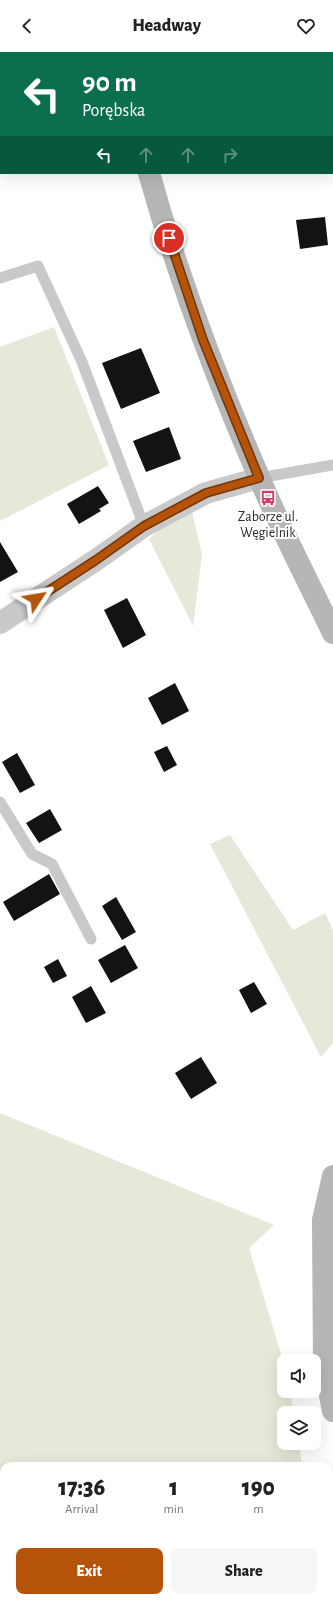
<!DOCTYPE html>
<meta charset="utf-8">
<style>
:root{--surface:#fff;--page:#f6f6f6;--text:#222;--muted:#767676;--accent:#b45309}
body{margin:0;font-family:"Alegreya Sans",sans-serif;background:var(--page);color:var(--text);height:100vh;display:flex;flex-direction:column;font-size:15px;white-space:nowrap}
*{box-sizing:border-box;margin:0}
p{font-size:13px;color:var(--muted)}
.icon{flex:none;width:22px;height:22px;fill:none;stroke:currentColor;stroke-width:2;stroke-linecap:round;stroke-linejoin:round}
.map{position:relative;flex:1;overflow:hidden}
.drawer{position:absolute;left:0px;top:1410px;width:333px;height:140px;display:flex;flex-direction:column;background:var(--surface);border-radius:12px 12px 0 0;box-shadow:0 4px 16px #0002}
.drawer>*{flex:none}
.guide{position:absolute;left:0px;top:0px;width:333px;height:122px;box-shadow:0 4px 16px #0002;background:#0b6e4f;color:#fff;overflow:hidden}
.buttons{position:absolute;left:277px;top:1302px;display:grid;gap:8px}
.buttons a{display:grid;place-items:center;width:44px;height:44px;border-radius:8px;background:var(--surface);box-shadow:0 4px 16px #0002;font-size:20px}
.pin{position:absolute;display:grid;place-items:center;width:34px;height:34px;color:#fff;margin:-17px;border:2px solid #fff;border-radius:50%;box-shadow:0 1px 4px #0007}
.me{position:absolute;width:44px;margin:-22px;rotate:57deg;stroke-linejoin:round;filter:drop-shadow(0 0 3px #0008)}
.turn{display:flex;align-items:center;gap:14px;height:84px;padding:0 16px;font-size:18px}
.turn .icon{width:52px;height:52px;stroke-width:2.5}
.turn b{display:block;font-size:28px;line-height:34px}
.lanes{display:flex;align-items:center;height:38px;padding:0 16px;background:#0003;justify-content:center;gap:20px;direction:ltr}
.lanes .off{opacity:.35}
.eta{display:flex;justify-content:space-evenly;align-items:center;height:68px;text-align:center}
.eta b{font-size:24px;font-weight:800;line-height:28px}
.cta{display:flex;gap:8px;margin-top:auto;padding:8px 16px}
.cta a{flex:1;height:46px;border-radius:8px;background:var(--accent);color:#fff;font-size:16px;font-weight:800;line-height:46px;text-align:center}
.cta a+a{background:var(--page);color:var(--text)}
header{display:flex;justify-content:space-between;align-items:center;height:52px;padding:0 16px;background:var(--surface);font-size:18px;font-weight:800}
.map>svg:first-child{display:block}
.green{fill:#e5e9d9}
.building{fill:#131313}
.lines{fill:none;stroke-linecap:round;stroke-linejoin:round}
.lane{stroke:#c9c9c9;stroke-width:11}
.street{stroke:#c9c9c9;stroke-width:22}
.secondary{stroke:#b6b6b6;stroke-width:22}
.route-casing{stroke:#753606;stroke-width:10}
.route{stroke:#b45309;stroke-width:7}
.labels{text-anchor:middle;dominant-baseline:central;stroke-width:4;stroke-linejoin:round;paint-order:stroke}
.poi-label{font-size:14px;fill:#2c2c2c;stroke:#fff}
</style>
<header><svg class="icon" aria-label="back" viewBox="0 0 24 24"><path d="M15 5l-7 7 7 7"/></svg>Headway<svg class="icon" aria-label="heart" viewBox="0 0 24 24"><path d="M12 20l-8-8c-3-5 5-10 8-4 3-6 11-1 8 4z"/></svg></header>
<div class="map">
<svg width="333" height="1550" viewBox="0 0 333 1550">
<rect width="100%" height="100%" fill="#fff"/>
<!-- green -->
<path class="green" d="M54 275 109 413 0 469V295Z
M192 459 202 502 193 574 149 487 159 477Z
M230 783 293 878 325 861 333 878V991L321 1005 210 792Z
M0 1061 274 1173 249 1196 284 1312V1339H290L294 1361H284V1391H299L302 1414H4V1546H329V1530L333 1539V1550H0Z"/>
<!-- building -->
<path class="building" d="M325 165 328 193 300 197 296 168Z
M141 296 160 341 121 357 102 311Z
M169 375 181 407 146 420 133 389Z
M98 434 109 451 99 457 101 459 79 472 67 452Z
M0 490 18 520 0 530Z
M127 546 146 583 123 596 104 558Z
M175 631 189 659 162 673 148 646Z
M167 694 177 713 164 720 154 700Z
M17 701 35 733 20 741 2 710Z
M50 757 62 778 39 791 26 771Z
M49 822 60 842 14 869 3 850Z
M116 845 136 880 122 888 102 854Z
M125 893 138 916 111 931 98 908Z
M58 907 67 924 53 931 44 915Z
M254 930 267 952 251 961 239 938Z
M91 934 106 961 86 971 72 945Z
M201 1005 217 1031 191 1047 175 1021Z"/>
<g class="lines">
<!-- lane -->
<path class="lane" d="M0 226 38 214 82 310 144 474
M259 426 333 413
M0 750 32 802 52 812 91 887"/>
<!-- street -->
<path class="street" d="M0 571 96 508 144 474 206 441 259 426"/>
<!-- secondary -->
<path class="secondary" d="M116 0V1
M149 121C178 225 216 326 259 425 281 478 308 529 333 581
M333 1124 323 1168 324 1313 333 1359"/>
</g>
<g class="lines">
<defs>
<path id="route" d="M36 547 96 508 144 474 206 441 259 426 203 288 169 186"/>
</defs>
<!-- route casing -->
<use href="#route" class="route-casing"/>
<!-- route -->
<use href="#route" class="route"/>
</g>
<!-- icons -->
<defs>
<symbol id="bus-bare" viewBox="-9 -9 18 18"><path d="M-5-6H5V4H4V6H2V4H-2V6H-4V4H-5ZM-3.5-4V0h7V-4ZM-3.5 1.2v1.5H-2V1.2ZM2 1.2v1.5H3.5V1.2Z" fill="#db3564" stroke="#fff" stroke-width="2.5" paint-order="stroke"/></symbol>
</defs>
<g fill-rule="evenodd">
<use href="#bus-bare" x="257" y="435" width="22" height="22"/>
</g>
<g class="labels">
<!-- poi labels -->
<g class="poi-label">
<text x="268" y="465">Zaborze ul.<tspan x="268" dy="16">Węgielnik</tspan></text>
</g>
</g>
</svg>
<div class="buttons">
<a><svg class="icon" aria-label="sound" viewBox="0 0 24 24"><path d="M4 9h4l5-4v14l-5-4H4zM17 9q2 3 0 6"/></svg></a>
<a><svg class="icon" aria-label="layers" viewBox="0 0 24 24"><path d="M12 4l9 5-9 5-9-5zM3 14l9 5 9-5"/></svg></a>
</div>
<div class="pin" style="left:169px;top:186px;background:#d93025"><svg class="icon" aria-label="arrive" viewBox="0 0 24 24"><path d="M6 21V4h12l-3 4 3 4H6"/></svg></div>
<svg class="me" style="left:36px;top:547px" viewBox="-20 -20 40 40"><path d="M0-17L14 15 0 8-14 15z" fill="#b45309" stroke="#fff" stroke-width="4"/></svg>
<div class="guide">
<div class="turn"><svg class="icon" aria-label="left" viewBox="0 0 24 24"><path d="M17 20v-9H6M10 6l-5 5 5 5"/></svg><div><b>90 m</b>Porębska</div></div>
<div class="lanes"><svg class="icon" aria-label="left" viewBox="0 0 24 24"><path d="M17 20v-9H6M10 6l-5 5 5 5"/></svg><svg class="icon off" aria-label="ahead" viewBox="0 0 24 24"><path d="M12 20V5M6 11l6-6 6 6"/></svg><svg class="icon off" aria-label="ahead" viewBox="0 0 24 24"><path d="M12 20V5M6 11l6-6 6 6"/></svg><svg class="icon off" aria-label="right" viewBox="0 0 24 24"><path d="M7 20v-9h11M14 6l5 5-5 5"/></svg></div>
</div>
<section class="drawer">
<div class="eta">
<div><b>17:36</b><p>Arrival</p></div>
<div><b>1</b><p>min</p></div>
<div><b>190</b><p>m</p></div>
</div>
<div class="cta"><a>Exit</a><a>Share</a></div>
</section>
</div>
